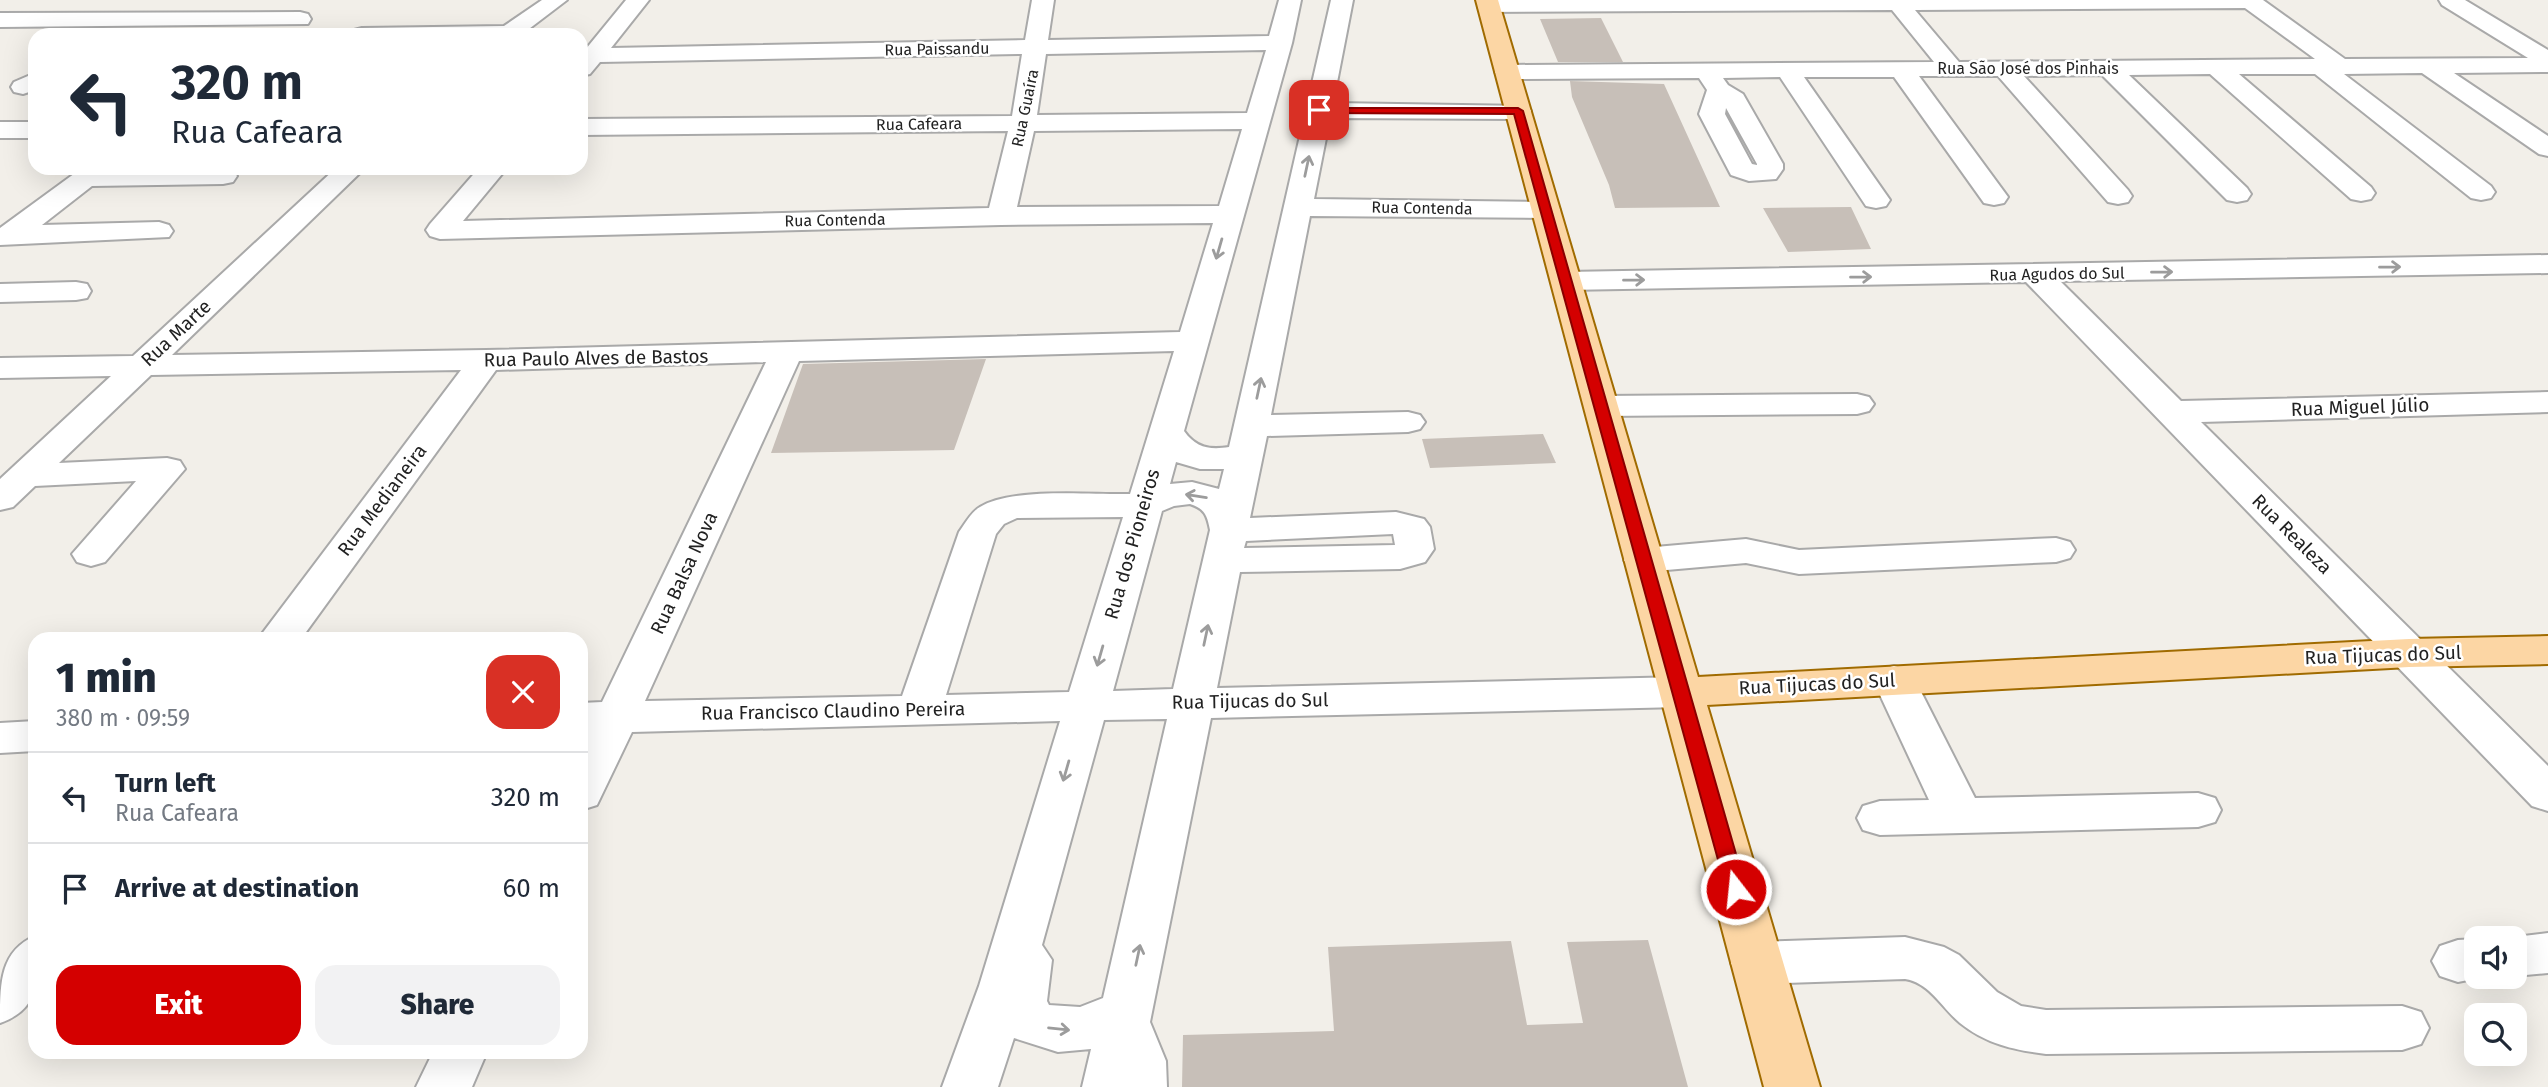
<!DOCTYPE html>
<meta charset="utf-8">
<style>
:root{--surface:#fff;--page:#f2f2f3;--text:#1f2937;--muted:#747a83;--line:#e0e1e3;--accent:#d40000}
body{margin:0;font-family:"Fira Sans",sans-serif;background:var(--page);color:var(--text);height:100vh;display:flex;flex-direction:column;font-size:26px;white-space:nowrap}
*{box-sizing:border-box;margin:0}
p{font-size:23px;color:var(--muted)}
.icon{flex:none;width:38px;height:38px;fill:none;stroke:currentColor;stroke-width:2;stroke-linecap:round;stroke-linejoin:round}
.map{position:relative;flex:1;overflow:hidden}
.details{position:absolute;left:28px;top:632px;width:560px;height:427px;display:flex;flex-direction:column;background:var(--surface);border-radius:21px;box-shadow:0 7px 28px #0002}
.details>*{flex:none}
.guide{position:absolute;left:28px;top:28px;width:560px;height:147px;border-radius:21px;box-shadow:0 7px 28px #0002;background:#fff;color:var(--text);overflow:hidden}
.fabs{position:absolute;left:2464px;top:926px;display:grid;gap:14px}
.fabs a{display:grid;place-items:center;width:63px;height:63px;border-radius:14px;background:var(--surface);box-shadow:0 7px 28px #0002;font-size:35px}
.pin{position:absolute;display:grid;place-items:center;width:60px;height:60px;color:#fff;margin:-30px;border-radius:14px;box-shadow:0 4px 10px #0006}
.me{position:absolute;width:77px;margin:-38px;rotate:344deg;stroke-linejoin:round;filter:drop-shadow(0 0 5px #0008)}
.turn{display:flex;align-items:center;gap:24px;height:147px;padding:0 28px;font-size:32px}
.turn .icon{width:91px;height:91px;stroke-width:2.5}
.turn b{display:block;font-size:49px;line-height:60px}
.round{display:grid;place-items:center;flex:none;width:74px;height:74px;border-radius:21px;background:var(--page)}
.head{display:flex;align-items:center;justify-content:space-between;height:119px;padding:0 28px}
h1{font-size:42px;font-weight:800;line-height:52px}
.cta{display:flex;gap:14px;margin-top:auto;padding:14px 28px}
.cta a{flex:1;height:80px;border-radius:21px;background:var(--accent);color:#fff;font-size:28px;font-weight:800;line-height:80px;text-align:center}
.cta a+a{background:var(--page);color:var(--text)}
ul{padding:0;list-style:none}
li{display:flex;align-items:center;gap:21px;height:91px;padding:0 28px;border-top:2px solid var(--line)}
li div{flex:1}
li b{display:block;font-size:26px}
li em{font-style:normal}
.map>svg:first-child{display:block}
.building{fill:#c7bfb8}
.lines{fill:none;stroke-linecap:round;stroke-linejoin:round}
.minor-casing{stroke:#a9a9a9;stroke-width:4}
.major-casing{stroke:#a06b00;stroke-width:4}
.minor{fill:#fff;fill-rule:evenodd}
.major{fill:#fcd6a4;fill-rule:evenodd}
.oneway{stroke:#9c9c9c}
.route{fill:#d40000;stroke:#8a0000;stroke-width:2}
.labels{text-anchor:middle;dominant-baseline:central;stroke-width:5;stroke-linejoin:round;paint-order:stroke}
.far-street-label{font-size:16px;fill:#222;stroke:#fff}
.street-label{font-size:19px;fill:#222;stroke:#fff}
</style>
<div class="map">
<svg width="2548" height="1087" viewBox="0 0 2548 1087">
<rect width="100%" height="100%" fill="#f2efe9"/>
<!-- building -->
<path class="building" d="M1601 18 1623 62H1558L1540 19Z
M1570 81 1664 84 1720 207 1615 208 1609 185 1572 97Z
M1851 207 1871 249 1788 252 1763 208Z
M986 359 954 450 771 453 803 364Z
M1543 434 1556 463 1430 468 1422 439Z
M1648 940 1688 1087H1182L1183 1035 1334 1031 1328 947 1511 941 1527 1025 1583 1023 1567 942Z"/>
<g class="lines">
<defs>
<path id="minor" d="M542 0H567L521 35H351L354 30 362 28 504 26Z
M626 0H649L611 48 1025 40 1032 0H1054L1048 40 1269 36 1279 0H1301L1292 43 1184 431C1196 448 1210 450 1229 447L1331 0H1353L1333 103 1527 106 1531 111 1527 116 1518 119 1330 118 1314 199 1546 202 1556 204 1560 210 1556 216 1546 218 1310 216 1271 415 1408 412 1420 415 1425 422 1420 429 1408 432 1267 436 1250 518 1396 512 1424 519 1430 527 1434 549 1425 562 1400 569 1240 572 1217 688 1681 677 1696 682 1703 692 1696 702 1681 707 1211 718 1150 1022 1166 1061 1167 1087H1082L1091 1049 1058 1052 1014 1038 998 1087H942L979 986 1060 721 632 732 597 805 581 810V745L587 733H581V703L602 702 766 362 496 370 301 639H258L461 370 151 375 59 463 167 458 180 461 185 469 105 562 91 566 77 562 72 554 136 481 35 486 13 507 0 510V479L111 376 0 378V358L133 356 336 168H365L172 355 486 350 1180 332 1213 223 1001 225 440 239 430 236 426 230 430 224 479 168H507L463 221 989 208 1008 131 581 135V119L1012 116 1022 54 600 62 590 74 581 76V55ZM1266 50 1247 113 1037 115 1046 54ZM1242 129 1219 206 1017 207 1034 131ZM1174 351 1130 494C1092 495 1011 487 980 507 971 512 965 524 959 532L902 696 645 701 799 361ZM1176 462 1200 469H1224L1219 489 1192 482 1170 484ZM1190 504C1205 509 1207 515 1210 530L1173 689 1113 691 1162 511 1174 506ZM1123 517 1069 692 946 695 996 534 1004 524 1017 518ZM1393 534 1395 545 1244 548 1246 541ZM1167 719 1103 998 1080 1007 1049 1005 1047 1001 1052 960 1042 945 1104 720Z
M1489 0H2263L2345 59 2528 58 2442 5 2439 0H2465L2548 50V72L2454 73 2548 136V156L2539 154 2422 73 2344 74 2491 186 2495 192 2491 198 2481 200 2471 198 2315 74H2239L2371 187 2375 193 2371 199 2361 201 2351 199 2210 74 2129 75 2247 188 2251 194 2247 200 2237 202 2227 200 2102 75 2024 76 2128 190 2132 196 2128 202 2118 204 2108 202 1998 76H1919L2008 197 2004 203 1994 205 1984 203 1894 77H1804L1890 200 1886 206 1876 208 1866 206 1780 77 1723 78 1728 85 1743 94 1783 164V169L1776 179 1749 181 1731 175 1699 114 1707 90 1699 78 1507 79 1499 77 1495 72 1499 67 1507 65 1934 62 1892 10 1481 12 1478 7 1481 2ZM2245 8 2315 59 1959 62 1915 10ZM1726 108 1757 164V165L1752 164 1725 114Z
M300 12 308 14 311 19 308 24 0 27V13Z
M35 73V90L23 94 14 92 11 87 14 82Z
M0 122H35V138H0Z
M82 168H224L233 170 237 176 233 182 223 184 92 186 42 225 159 222 169 225 173 231 169 237 0 245V228Z
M2548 255V273L2060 281 2181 401 2548 392V412L2201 422 2548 766V811L2532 806 2026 282 1566 290 1555 287 1551 281 1555 275 1566 272Z
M76 282 87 284 91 291 87 298 76 300 0 302V284Z
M1857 394 1869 397 1874 404 1869 411 1857 414 1601 416 1589 413 1584 406 1589 399 1601 396Z
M2056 538 2070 542 2075 550 2070 558 2056 562 1799 574 1746 563 1644 572 1630 568 1624 560 1630 552 1644 548 1746 539 1799 550Z
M1894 666 1909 670 1915 680 1975 798 2198 793 2215 798 2221 810 2215 822 2198 827 1880 835 1863 830 1857 818 1863 806 1880 801 1929 800 1873 680 1879 670Z
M35 721V751L0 753V723Z
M2548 933V973L2515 976V938H2507Z
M35 936C35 975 45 1007 0 1023 0 983 0 951 35 936Z
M1905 937 1944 947 1959 955 1997 992 2021 1006 2046 1010 2402 1006 2421 1012 2429 1028 2421 1044 2402 1050 2046 1054C2014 1050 1986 1044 1960 1023 1941 1007 1930 983 1905 979L1757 984 1739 978 1731 963 1739 948 1757 942Z
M2476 939V976H2488L2458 982 2440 976 2432 961 2440 946 2458 940Z
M433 1052H487L472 1087H416Z"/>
<path id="major" d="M1476 0H1498L1698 677 2409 639 2548 636V664L2409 667 1707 705 1820 1087H1764Z"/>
</defs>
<!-- minor casing -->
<use href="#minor" class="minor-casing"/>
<!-- major casing -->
<use href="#major" class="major-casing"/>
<!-- minor -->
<use href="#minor" class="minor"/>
<!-- major -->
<use href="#major" class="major"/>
</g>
<!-- one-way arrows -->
<defs><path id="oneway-shaft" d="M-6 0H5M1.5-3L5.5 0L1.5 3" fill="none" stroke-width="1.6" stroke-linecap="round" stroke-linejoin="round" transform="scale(1.75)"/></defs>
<g class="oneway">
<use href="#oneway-shaft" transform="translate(1307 166) rotate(-78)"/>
<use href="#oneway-shaft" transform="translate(1219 249) rotate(106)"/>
<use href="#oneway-shaft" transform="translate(2390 267) rotate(-1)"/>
<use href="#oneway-shaft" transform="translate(2162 272) rotate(-1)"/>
<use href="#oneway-shaft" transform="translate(1861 277) rotate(-1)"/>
<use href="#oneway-shaft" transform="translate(1634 280) rotate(-1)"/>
<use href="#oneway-shaft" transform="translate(1259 388) rotate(-78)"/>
<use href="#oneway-shaft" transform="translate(1196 496) rotate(-171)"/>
<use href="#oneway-shaft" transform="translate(1206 635) rotate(-78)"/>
<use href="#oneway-shaft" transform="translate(1100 656) rotate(106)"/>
<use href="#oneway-shaft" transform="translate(1066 771) rotate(106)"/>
<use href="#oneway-shaft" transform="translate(1138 955) rotate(-78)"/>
<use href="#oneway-shaft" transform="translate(1059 1029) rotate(6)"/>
</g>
<!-- route -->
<path class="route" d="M1315 108H1518L1523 111 1746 889 1743 895 1736 897 1729 895 1726 889 1514 114 1319 113 1315 112Z"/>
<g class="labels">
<!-- far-street labels -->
<g class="far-street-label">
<text transform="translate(937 49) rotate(-1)">Rua Paissandu</text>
<text x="2028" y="68">Rua São José dos Pinhais</text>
<text transform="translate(1025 108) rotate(-78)">Rua Guaíra</text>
<text transform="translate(919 124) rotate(-1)">Rua Cafeara</text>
<text transform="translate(1422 208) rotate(1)">Rua Contenda</text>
<text transform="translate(835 220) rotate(-1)">Rua Contenda</text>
<text transform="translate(2057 274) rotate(-1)">Rua Agudos do Sul</text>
</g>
<!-- street labels -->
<g class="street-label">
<text transform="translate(176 333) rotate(-43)">Rua Marte</text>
<text transform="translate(596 358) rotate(-1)">Rua Paulo Alves de Bastos</text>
<text transform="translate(2360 407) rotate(-2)">Rua Miguel Júlio</text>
<text transform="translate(382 500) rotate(-53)">Rua Medianeira</text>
<text transform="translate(2292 534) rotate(45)">Rua Realeza</text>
<text transform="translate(1132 544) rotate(-74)">Rua dos Pioneiros</text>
<text transform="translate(684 573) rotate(-65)">Rua Balsa Nova</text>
<text transform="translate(2383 655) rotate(-2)">Rua Tijucas do Sul</text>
<text transform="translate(1817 684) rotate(-3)">Rua Tijucas do Sul</text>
<text transform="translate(1250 701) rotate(-1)">Rua Tijucas do Sul</text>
<text transform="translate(833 711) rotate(-1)">Rua Francisco Claudino Pereira</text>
</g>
</g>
</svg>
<div class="fabs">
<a><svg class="icon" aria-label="sound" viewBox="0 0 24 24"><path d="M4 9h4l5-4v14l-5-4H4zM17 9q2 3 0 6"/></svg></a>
<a><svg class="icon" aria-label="search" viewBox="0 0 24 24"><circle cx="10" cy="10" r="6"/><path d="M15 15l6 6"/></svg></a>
</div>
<div class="pin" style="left:1319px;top:110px;background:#d93025"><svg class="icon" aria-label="arrive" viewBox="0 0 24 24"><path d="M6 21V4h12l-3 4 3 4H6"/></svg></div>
<svg class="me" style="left:1736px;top:889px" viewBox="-20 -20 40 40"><circle r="17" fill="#d40000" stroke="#fff" stroke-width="3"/><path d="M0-11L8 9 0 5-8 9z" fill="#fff"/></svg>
<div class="guide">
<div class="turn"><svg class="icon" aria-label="left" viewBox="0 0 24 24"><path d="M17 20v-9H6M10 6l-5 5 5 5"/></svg><div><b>320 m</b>Rua Cafeara</div></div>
</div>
<section class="details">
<div class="head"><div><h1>1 min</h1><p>380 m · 09:59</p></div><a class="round" style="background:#d93025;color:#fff"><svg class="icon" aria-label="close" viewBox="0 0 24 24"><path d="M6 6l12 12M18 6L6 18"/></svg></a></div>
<ul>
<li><svg class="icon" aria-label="left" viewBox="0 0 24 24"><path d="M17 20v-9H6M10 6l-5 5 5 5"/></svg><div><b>Turn left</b><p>Rua Cafeara</p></div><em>320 m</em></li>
<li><svg class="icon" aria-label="arrive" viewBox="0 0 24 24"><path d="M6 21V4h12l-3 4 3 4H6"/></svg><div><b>Arrive at destination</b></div><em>60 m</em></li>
</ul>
<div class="cta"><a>Exit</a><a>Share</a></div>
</section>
</div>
